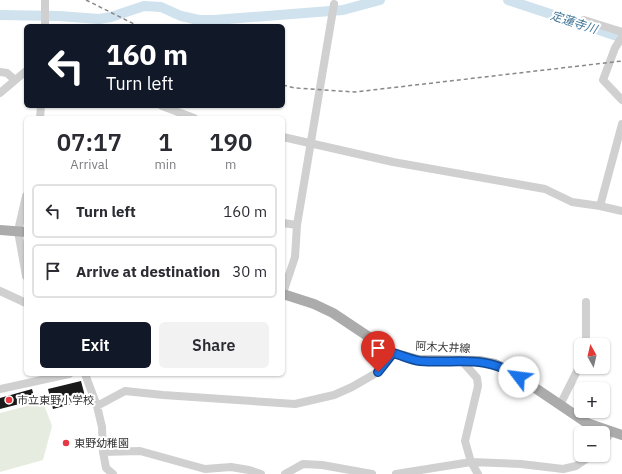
<!DOCTYPE html>
<meta charset="utf-8">
<style>
:root{--surface:#fff;--page:#f2f2f3;--text:#2b2b33;--muted:#7c7c81;--line:#e1e1e2;--accent:#111827}
body{margin:0;font-family:"IBM Plex Sans","Noto Sans JP",sans-serif;background:var(--page);color:var(--text);height:100vh;display:flex;flex-direction:column;font-size:15px;white-space:nowrap}
*{box-sizing:border-box;margin:0}
p{font-size:13px;color:var(--muted)}
.icon{flex:none;width:22px;height:22px;fill:none;stroke:currentColor;stroke-width:2;stroke-linecap:round;stroke-linejoin:round}
.map{position:relative;flex:1;overflow:hidden}
.panel{position:absolute;left:24px;top:116px;width:261px;height:260px;display:flex;flex-direction:column;background:var(--surface);border-radius:6px;box-shadow:0 1px 3px #0004}
.panel>*{flex:none}
.top-card{position:absolute;left:24px;top:24px;width:261px;height:84px;border-radius:6px;box-shadow:0 1px 3px #0004;background:#111827;color:#fff;overflow:hidden}
.needle{width:26px;rotate:352deg}
.fabs{position:absolute;left:574px;top:338px;display:grid;gap:8px}
.fabs a{display:grid;place-items:center;width:36px;height:36px;border-radius:6px;background:var(--surface);box-shadow:0 1px 3px #0004;font-size:20px}
.pin{position:absolute;display:grid;place-items:center;width:34px;height:34px;color:#fff;margin:-41px -17px;border-radius:50% 50% 50% 0;rotate:-45deg;box-shadow:0 0 4px #0007}
.pin .icon{rotate:45deg}
.me{position:absolute;width:44px;margin:-22px;rotate:300deg;stroke-linejoin:round;filter:drop-shadow(0 0 3px #0008)}
.turn{display:flex;align-items:center;gap:14px;height:84px;padding:0 16px;font-size:18px}
.turn .icon{width:52px;height:52px;stroke-width:2.5}
.turn b{display:block;font-size:28px;line-height:34px}
.eta{display:flex;justify-content:space-evenly;align-items:center;height:68px;text-align:center}
.eta b{font-size:24px;font-weight:600;line-height:28px}
.primary-button{display:flex;gap:8px;margin-top:auto;padding:8px 16px}
.primary-button a{flex:1;height:46px;border-radius:6px;background:var(--accent);color:#fff;font-size:16px;font-weight:600;line-height:46px;text-align:center}
.primary-button a+a{background:var(--page);color:var(--text)}
ul{padding:0;list-style:none}
li{display:flex;align-items:center;gap:12px;height:54px;margin:0 8px 6px;padding:0 8px;border:2px solid var(--line);border-radius:6px}
li div{flex:1}
li b{display:block;font-size:15px}
li em{font-style:normal}
.map>svg:first-child{display:block}
.green{fill:#e6ecdf}
.lines{fill:none;stroke-linecap:round;stroke-linejoin:round}
.river{stroke:#cfe2ee;stroke-width:10}
.building{fill:#1a1a1a}
.minor{stroke:#d0d0d0;stroke-width:8}
.major{stroke:#ababab;stroke-width:10}
.rail{stroke:#888;stroke-width:1.5;stroke-dasharray:4 3;stroke-linecap:butt}
.route-casing{stroke:#114b97;stroke-width:10}
.route{stroke:#1a73e8;stroke-width:7}
.poi-dot{fill:#e63946;stroke:#fff;stroke-width:1.5}
.labels{text-anchor:middle;dominant-baseline:central;stroke-width:4;stroke-linejoin:round;paint-order:stroke}
.street-label{font-size:11px;fill:#333;stroke:#fff}
.poi-label{font-size:11px;fill:#333;stroke:#fff;text-anchor:start}
.water-label{font-size:12px;font-style:italic;fill:#3f7597;stroke:#fff}
</style>
<div class="map">
<svg width="622" height="474" viewBox="0 0 622 474">
<rect width="100%" height="100%" fill="#fff"/>
<!-- green -->
<path class="green" d="M43 402 52 426 43 460 0 472V413Z"/>
<g class="lines">
<!-- river -->
<path class="river" d="M508 0 617 36
M0 15 59 16 99 19 111 17 144 6 161 7 181 16 199 20H214L343 10 380 0"/>
</g>
<!-- building -->
<path class="building" d="M81 381 86 400 53 409 48 389Z
M32 389 35 400 0 409V398Z"/>
<g class="lines">
<!-- minor -->
<path class="minor" d="M584 20 622 32
M45 26V0
M622 37 615 48 603 80 622 100
M0 72 7 73 15 80
M0 93 26 71
M162 106 194 118
M40 118 41 106
M283 137 393 162 545 189 572 202 600 206 622 211
M26 196 18 231 26 276
M600 206 622 124
M283 223 297 225
M0 291 26 303
M283 293 295 257 297 225 334 4
M586 345V302
M462 361 477 378 478 386 465 441 471 462 478 474
M85 374 97 406 102 427 103 452 106 468 113 474
M0 389 69 374
M560 405 581 363
M97 406 125 391 163 395 295 404 334 395 352 387 378 372 393 353
M603 442 612 432
M103 452 140 451 205 469 231 467 249 470 261 474
M285 474 303 464 322 465 372 474
M396 474 471 462 521 464 563 469 576 466 592 455"/>
<!-- major -->
<path class="major" d="M0 230 26 232
M283 294 314 304 333 313 393 353 418 360 479 361 495 364 510 371 587 423 622 435"/>
<!-- rail -->
<path class="rail" d="M86 0 138 26
M283 85 295 88 355 92 622 61"/>
</g>
<g class="lines">
<defs>
<path id="route" d="M378 372 393 353C401 355 411 360 420 361 458 364 485 354 519 377"/>
</defs>
<!-- route casing -->
<use href="#route" class="route-casing"/>
<!-- route -->
<use href="#route" class="route"/>
</g>
<!-- markers -->
<g class="poi-dot">
<circle cx="9" cy="400" r="4"/>
<circle cx="66" cy="443" r="4"/>
</g>
<g class="labels">
<!-- street labels -->
<g class="street-label">
<text transform="translate(443 347) rotate(3)">阿木大井線</text>
</g>
<!-- poi labels -->
<g class="poi-label">
<text x="17" y="400">市立東野小学校</text>
<text x="74" y="443">東野幼稚園</text>
</g>
<!-- water labels -->
<g class="water-label">
<text transform="translate(574 22) rotate(18)">定蓮寺川</text>
</g>
</g>
</svg>
<div class="fabs">
<a><svg class="needle" viewBox="-14 -14 28 28"><path d="M0-13l5 13h-10z" fill="#e53935"/><path d="M0 13l5-13h-10z" fill="#7c7c81"/></svg></a>
<a>+</a>
<a>−</a>
</div>
<div class="pin" style="left:378px;top:372px;background:#d93025"><svg class="icon" aria-label="arrive" viewBox="0 0 24 24"><path d="M6 21V4h12l-3 4 3 4H6"/></svg></div>
<svg class="me" style="left:519px;top:377px" viewBox="-20 -20 40 40"><circle r="19" fill="#fff"/><path d="M0-13L10 11 0 6-10 11z" fill="#1a73e8"/></svg>
<div class="top-card">
<div class="turn"><svg class="icon" aria-label="left" viewBox="0 0 24 24"><path d="M17 20v-9H6M10 6l-5 5 5 5"/></svg><div><b>160 m</b>Turn left</div></div>
</div>
<section class="panel">
<div class="eta">
<div><b>07:17</b><p>Arrival</p></div>
<div><b>1</b><p>min</p></div>
<div><b>190</b><p>m</p></div>
</div>
<ul>
<li><svg class="icon" aria-label="left" viewBox="0 0 24 24"><path d="M17 20v-9H6M10 6l-5 5 5 5"/></svg><div><b>Turn left</b></div><em>160 m</em></li>
<li><svg class="icon" aria-label="arrive" viewBox="0 0 24 24"><path d="M6 21V4h12l-3 4 3 4H6"/></svg><div><b>Arrive at destination</b></div><em>30 m</em></li>
</ul>
<div class="primary-button"><a>Exit</a><a>Share</a></div>
</section>
</div>
